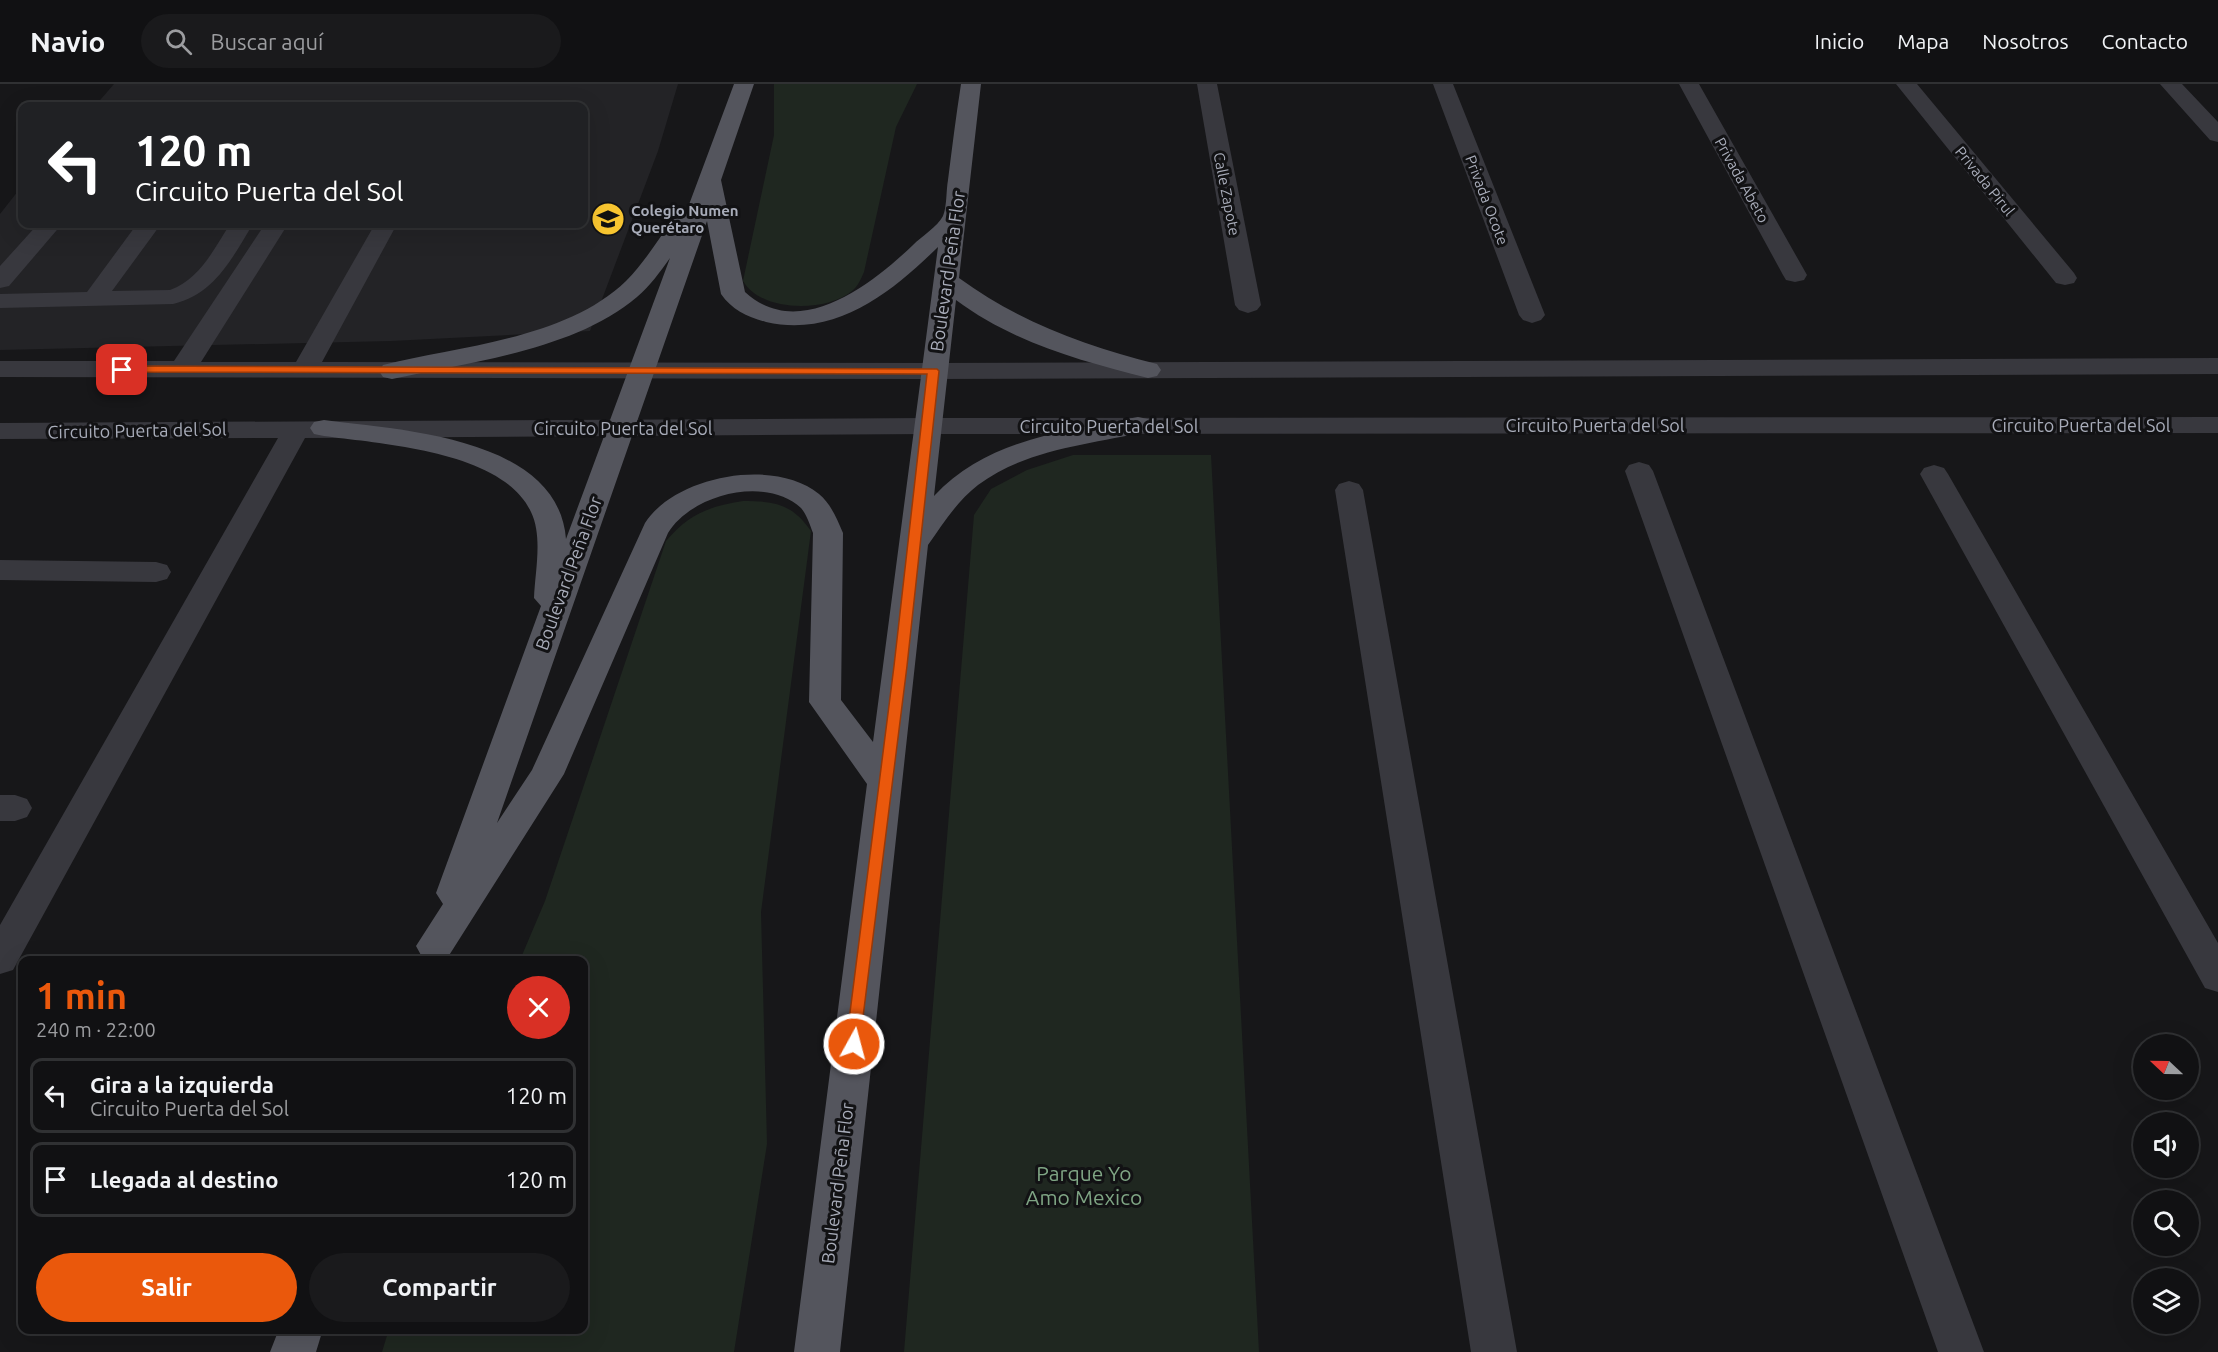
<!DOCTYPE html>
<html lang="es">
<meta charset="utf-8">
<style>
:root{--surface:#111113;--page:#1a1a1c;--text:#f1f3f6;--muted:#9c9da0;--line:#303133;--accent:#ea580c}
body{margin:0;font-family:Ubuntu,sans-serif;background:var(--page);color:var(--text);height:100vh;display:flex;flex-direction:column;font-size:22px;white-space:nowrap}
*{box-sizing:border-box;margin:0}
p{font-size:20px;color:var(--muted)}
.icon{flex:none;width:33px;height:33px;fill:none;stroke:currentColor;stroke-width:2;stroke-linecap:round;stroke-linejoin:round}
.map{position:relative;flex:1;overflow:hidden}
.panel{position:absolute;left:18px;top:872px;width:570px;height:378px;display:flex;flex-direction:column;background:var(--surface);border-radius:12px;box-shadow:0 6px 24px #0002,0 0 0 2px var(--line)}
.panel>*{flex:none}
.hud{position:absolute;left:18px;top:18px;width:570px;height:126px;border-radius:12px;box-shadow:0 6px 24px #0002,0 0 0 2px var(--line);background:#202124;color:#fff;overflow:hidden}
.needle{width:39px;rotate:292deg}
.controls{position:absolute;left:2133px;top:950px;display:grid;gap:12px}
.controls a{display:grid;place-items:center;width:66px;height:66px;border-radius:50%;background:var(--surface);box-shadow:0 6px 24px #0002,0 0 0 2px var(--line);font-size:30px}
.pin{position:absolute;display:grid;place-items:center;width:51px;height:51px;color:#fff;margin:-26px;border-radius:12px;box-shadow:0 3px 9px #0006}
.me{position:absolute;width:66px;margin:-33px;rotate:7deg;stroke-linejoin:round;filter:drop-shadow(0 0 4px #0008)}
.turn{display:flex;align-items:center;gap:21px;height:126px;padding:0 18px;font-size:27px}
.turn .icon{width:78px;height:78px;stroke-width:2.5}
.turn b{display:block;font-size:42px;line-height:51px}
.round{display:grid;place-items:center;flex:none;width:63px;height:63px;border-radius:32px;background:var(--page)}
.head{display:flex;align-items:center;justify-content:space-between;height:102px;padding:0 18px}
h1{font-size:36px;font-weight:700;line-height:45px;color:var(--accent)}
.primary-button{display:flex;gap:12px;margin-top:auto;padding:12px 18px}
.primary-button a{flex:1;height:69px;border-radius:36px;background:var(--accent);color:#fff;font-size:24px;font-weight:700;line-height:69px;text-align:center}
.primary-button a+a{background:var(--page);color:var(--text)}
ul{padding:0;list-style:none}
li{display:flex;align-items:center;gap:18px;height:75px;margin:0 12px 9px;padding:0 6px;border:3px solid var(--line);border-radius:12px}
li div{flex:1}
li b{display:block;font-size:22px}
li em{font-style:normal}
header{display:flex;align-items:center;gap:36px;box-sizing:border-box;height:84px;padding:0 30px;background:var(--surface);border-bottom:2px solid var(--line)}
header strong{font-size:28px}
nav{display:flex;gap:33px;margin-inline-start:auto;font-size:21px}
.search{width:420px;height:54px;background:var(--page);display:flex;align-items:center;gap:15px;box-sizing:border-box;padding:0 21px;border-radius:33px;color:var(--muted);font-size:22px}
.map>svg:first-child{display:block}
.built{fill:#232326}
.green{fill:#1f2720}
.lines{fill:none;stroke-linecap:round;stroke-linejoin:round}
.minor{fill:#38383e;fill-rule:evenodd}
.major{fill:#54555d;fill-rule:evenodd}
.route{fill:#ea580c;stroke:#983908;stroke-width:1.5}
.labels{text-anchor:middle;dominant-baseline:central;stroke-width:6;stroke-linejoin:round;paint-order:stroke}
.far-street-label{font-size:15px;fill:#a8acb9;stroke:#121214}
.far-poi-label{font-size:15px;font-weight:bold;fill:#a8acb9;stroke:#121214;text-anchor:start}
.street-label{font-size:18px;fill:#a8acb9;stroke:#121214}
.near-park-label{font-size:21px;fill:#7fa584;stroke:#121214}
</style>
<header>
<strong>Navio</strong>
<div class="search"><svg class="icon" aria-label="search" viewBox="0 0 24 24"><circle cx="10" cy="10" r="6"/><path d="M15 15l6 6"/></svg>Buscar aquí</div>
<nav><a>Inicio</a><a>Mapa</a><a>Nosotros</a><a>Contacto</a></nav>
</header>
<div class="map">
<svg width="2218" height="1268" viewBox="0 0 2218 1268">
<rect width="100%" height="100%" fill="#171719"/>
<!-- built -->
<path class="built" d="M114 0H678L658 67 590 247 391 257 0 266V130L22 102V140H584V22H95Z"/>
<!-- green -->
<path class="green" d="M774 0H917L896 43 864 188C861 195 858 202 852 207 825 229 761 228 743 197L774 51Z
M1073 371H1211L1259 1268H904L974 431 991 405 1027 386Z
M743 417C775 417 792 420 811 447L761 828 767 1060 734 1268H382L389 1245H584V876H520L545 817 666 457C688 431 709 422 743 417Z"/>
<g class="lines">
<!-- minor -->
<path class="minor" d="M1197 0H1217L1261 221 1257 226 1248 229 1239 226 1235 221Z
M1433 0H1453L1545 231 1541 236 1532 239 1523 236 1519 231Z
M1679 0H1699L1807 191 1804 196 1795 198 1786 196 1783 191Z
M1896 0H1917L2074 189 2077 194 2074 199 2065 201 2056 199Z
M2160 0H2182L2218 38V58L2210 56Z
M38 140H62L9 202 0 204V182Z
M137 140H161L112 207 170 206C200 195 214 165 230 140H253C232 174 215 210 173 220L0 224V210L87 208Z
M265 140H288L201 278H296L375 140H397L322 278 933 279 2218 274V290L933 295 0 293V277H174Z
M2218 333V349L928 350 305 354 13 886 0 890V841L278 354 0 355V339L928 334Z
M1639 378 1649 381 1653 387 1984 1268H1938L1625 387 1629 381Z
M1934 381 1944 384 1948 390 2218 859V908L2205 904 1920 390 1924 384Z
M1349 397 1359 400 1363 406 1517 1268H1471L1335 406 1339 400Z
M0 476 156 478 167 481 171 488 167 495 156 498 0 496Z
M0 711H15L27 715 32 724 27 733 15 737H0Z"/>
<!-- major -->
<path class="major" d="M734 0H754L721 96 745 208C799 258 872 200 913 161 921 153 938 142 943 132 947 122 946 107 948 96 952 64 956 32 961 0H981L959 194C1019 238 1085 262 1157 280L1161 286 1157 292 1148 294C1081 277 1012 258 956 216L934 412C987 355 1065 347 1138 333L1148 335 1152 341 1148 347C1090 361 1028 364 978 401 957 417 943 440 928 461L840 1268H794L867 700 809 618 813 449C810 441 807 431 801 424 765 391 691 411 668 449L564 690 448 873 438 876 422 873 416 862 443 820 436 809 541 522 534 514C535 487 543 453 531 428 503 367 382 360 324 352L314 350 310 344 314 338 324 336C401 346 558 353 566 455L670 174C660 188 650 202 637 213 575 266 470 278 392 295L383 293 379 287 383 281C460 262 566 255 626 197 644 179 658 156 673 135L684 134ZM707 137 721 210C732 226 748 233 766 238 836 254 892 208 938 163L873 658 841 616 843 449C837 435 831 420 819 410 774 373 675 392 645 439L532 686 497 739Z
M279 1245H323L316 1268H270Z"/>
</g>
<!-- route -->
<path class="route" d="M122 282 937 285 939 287 907 582 859 965 854 967 848 965 846 960 894 582 927 290 118 288 117 286Z"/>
<!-- icons -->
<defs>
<symbol id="school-disc" viewBox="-11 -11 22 22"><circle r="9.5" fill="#f8c530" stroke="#121214"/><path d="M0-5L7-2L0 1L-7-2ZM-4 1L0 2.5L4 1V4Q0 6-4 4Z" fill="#111"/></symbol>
</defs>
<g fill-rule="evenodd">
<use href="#school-disc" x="589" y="116" width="38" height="38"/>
</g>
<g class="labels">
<!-- far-street labels -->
<g class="far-street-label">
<text transform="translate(1742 96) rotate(61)">Privada Abeto</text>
<text transform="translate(1985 97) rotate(51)">Privada Pirul</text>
<text transform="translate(1227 110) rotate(79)">Calle Zapote</text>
<text transform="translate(1487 116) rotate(69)">Privada Ocote</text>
</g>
<!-- far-poi labels -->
<g class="far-poi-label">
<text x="631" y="126">Colegio Numen<tspan x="631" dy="17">Querétaro</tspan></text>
</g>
<!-- street labels -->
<g class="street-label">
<text transform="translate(947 187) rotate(-82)">Boulevard Peña Flor</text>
<text x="1595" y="341">Circuito Puerta del Sol</text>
<text x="2081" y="341">Circuito Puerta del Sol</text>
<text x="1109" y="342">Circuito Puerta del Sol</text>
<text x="623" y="344">Circuito Puerta del Sol</text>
<text transform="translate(137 346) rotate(-1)">Circuito Puerta del Sol</text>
<text transform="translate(568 489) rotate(-70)">Boulevard Peña Flor</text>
<text transform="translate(837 1099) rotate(-83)">Boulevard Peña Flor</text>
</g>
<!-- near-park labels -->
<g class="near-park-label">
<text x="1084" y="1089">Parque Yo<tspan x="1084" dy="24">Amo Mexico</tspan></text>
</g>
</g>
</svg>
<div class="controls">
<a><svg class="needle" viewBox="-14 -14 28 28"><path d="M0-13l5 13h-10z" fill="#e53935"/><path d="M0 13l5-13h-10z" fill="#9c9da0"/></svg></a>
<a><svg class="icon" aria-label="sound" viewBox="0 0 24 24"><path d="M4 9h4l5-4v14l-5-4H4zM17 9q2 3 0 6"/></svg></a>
<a><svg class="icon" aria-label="search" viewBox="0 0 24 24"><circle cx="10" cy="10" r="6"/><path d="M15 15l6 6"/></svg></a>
<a><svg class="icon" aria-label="layers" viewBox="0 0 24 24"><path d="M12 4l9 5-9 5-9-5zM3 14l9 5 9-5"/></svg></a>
</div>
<div class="pin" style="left:122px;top:286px;background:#d93025"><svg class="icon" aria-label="arrive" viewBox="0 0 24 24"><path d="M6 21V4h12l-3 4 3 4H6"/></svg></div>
<svg class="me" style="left:854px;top:960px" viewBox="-20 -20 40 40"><circle r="17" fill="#ea580c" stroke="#fff" stroke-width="3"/><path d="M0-11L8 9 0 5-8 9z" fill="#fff"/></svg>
<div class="hud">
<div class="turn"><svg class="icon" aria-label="left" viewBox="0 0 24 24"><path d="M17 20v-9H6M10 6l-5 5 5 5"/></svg><div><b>120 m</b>Circuito Puerta del Sol</div></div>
</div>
<section class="panel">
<div class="head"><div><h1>1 min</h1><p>240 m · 22:00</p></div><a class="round" style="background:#d93025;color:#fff"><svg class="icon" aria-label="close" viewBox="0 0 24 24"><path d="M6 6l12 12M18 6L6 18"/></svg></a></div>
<ul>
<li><svg class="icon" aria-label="left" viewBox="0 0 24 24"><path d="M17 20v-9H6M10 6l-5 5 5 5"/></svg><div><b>Gira a la izquierda</b><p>Circuito Puerta del Sol</p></div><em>120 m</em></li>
<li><svg class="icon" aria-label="arrive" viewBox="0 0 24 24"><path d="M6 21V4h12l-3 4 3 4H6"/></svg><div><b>Llegada al destino</b></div><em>120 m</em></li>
</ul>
<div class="primary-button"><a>Salir</a><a>Compartir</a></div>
</section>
</div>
